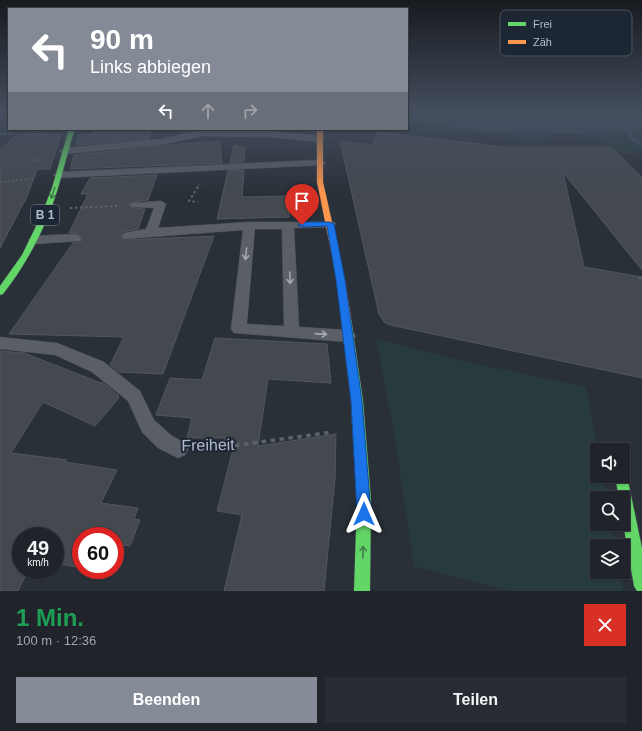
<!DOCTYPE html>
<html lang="de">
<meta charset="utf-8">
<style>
:root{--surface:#20242a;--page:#282c32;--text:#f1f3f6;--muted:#a2a4a8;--line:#3d4147;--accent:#848b96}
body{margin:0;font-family:Helvetica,sans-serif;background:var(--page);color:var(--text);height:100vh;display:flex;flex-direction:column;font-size:15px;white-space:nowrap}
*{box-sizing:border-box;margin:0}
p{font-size:13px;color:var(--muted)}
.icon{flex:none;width:22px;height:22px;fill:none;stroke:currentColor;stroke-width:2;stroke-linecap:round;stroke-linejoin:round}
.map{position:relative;height:591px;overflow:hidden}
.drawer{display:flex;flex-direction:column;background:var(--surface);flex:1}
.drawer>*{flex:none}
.banner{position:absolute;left:8px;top:8px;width:400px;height:122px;border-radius:0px;box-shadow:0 1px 3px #0004,0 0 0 1px var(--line);background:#848b96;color:#fff;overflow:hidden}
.controls{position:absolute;left:590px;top:443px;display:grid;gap:8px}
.controls a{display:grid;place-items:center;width:40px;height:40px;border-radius:0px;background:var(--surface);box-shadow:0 1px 3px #0004,0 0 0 1px var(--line);font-size:20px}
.speed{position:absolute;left:12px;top:527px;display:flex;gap:8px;font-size:20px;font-weight:700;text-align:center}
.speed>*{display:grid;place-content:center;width:52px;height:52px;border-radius:50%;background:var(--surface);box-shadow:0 1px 3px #0004,0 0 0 1px var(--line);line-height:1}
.speed small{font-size:10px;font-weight:400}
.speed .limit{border:6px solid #d22;background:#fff;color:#111}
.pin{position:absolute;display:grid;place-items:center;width:34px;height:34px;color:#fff;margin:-41px -17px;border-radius:50% 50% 50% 0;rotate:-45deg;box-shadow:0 0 4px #0007}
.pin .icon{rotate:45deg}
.me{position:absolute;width:44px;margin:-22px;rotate:0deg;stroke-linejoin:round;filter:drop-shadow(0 0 3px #0008)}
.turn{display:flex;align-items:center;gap:14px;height:84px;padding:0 16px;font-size:18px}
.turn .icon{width:52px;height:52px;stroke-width:2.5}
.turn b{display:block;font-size:28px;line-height:34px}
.lanes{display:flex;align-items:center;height:38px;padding:0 16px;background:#0003;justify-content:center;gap:20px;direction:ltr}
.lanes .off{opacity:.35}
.round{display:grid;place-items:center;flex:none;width:42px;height:42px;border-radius:0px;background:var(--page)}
.head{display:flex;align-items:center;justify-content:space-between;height:68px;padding:0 16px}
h1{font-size:24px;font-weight:600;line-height:30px;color:#1e9e55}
.action{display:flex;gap:8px;margin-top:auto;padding:8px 16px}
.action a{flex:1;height:46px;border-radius:0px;background:var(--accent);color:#fff;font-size:16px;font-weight:600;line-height:46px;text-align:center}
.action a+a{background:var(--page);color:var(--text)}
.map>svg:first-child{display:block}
.green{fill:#273a3e}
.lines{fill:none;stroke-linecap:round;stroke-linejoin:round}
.stream{fill:#384963;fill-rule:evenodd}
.river{fill:#384963;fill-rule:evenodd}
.building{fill:#444950;stroke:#52575f}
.lane-casing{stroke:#484c53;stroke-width:1}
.fast-casing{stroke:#484c53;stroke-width:1}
.slow-casing{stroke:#484c53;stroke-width:1}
.path-far2{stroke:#5d636a;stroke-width:1.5;stroke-dasharray:2 2;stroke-linecap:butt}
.path-far1{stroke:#5d636a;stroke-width:2;stroke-dasharray:2.5 2.5;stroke-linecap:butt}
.path{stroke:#5d636a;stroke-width:3.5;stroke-dasharray:4.5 4.5;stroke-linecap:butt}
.lane{fill:#5a5e66;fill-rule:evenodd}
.fast{fill:#63d668;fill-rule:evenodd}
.slow{fill:#ff974d;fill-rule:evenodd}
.rail{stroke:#595d64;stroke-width:2;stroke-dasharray:2.5 2.5;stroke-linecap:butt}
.oneway{stroke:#407e4e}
.oneway2{stroke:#a2a9b5}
.route{fill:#1a73e8;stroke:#114b97}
.labels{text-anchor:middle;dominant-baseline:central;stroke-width:4;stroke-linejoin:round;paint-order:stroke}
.shield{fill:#1d2633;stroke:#878f9c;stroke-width:1}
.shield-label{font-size:12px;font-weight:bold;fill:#b4bcc9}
.near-street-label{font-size:16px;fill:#b4bcc9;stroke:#1d2633}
.key{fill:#1d2633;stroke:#4a5360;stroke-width:1}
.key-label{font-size:11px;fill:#b4bcc9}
</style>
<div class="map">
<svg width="642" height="591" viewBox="0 0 642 591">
<rect width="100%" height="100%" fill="#2a3038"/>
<!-- green -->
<path class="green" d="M407 112H633L642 118V154H621L607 143 571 133 553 134 544 142 521 140 519 136 407 124Z
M376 339 457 360 586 387 598 450 597 476H603L607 498H597V524H611L616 546H597V572H620L624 591H510L414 566 394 432Z"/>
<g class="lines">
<!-- stream -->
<path class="stream" d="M634 123 638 124 632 133 634 137 642 143V147L630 139 628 133Z"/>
<!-- river -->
<path class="river" d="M407 112H452L526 117 642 116V132C563 133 484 138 407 119Z"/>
</g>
<!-- building -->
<path class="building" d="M94 129H151L149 139 76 145 79 135H91Z
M378 132 504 147H611L642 177V270L563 172 584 267 642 277V378L390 325 384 322 379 314 340 141 372 145Z
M61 135 50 169H37L25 202H24L0 248V149L16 136Z
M202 142H220L222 163 70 169 74 155Z
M234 145 245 147 244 162 230 163Z
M244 170 242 197 290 196 289 217 217 219 228 171Z
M157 175 148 200 132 202 129 204 132 208 145 209 138 229 123 232 121 235 123 240 214 236 163 374 119 372 110 365 124 337 9 334 73 243 80 242 83 239 77 233H69L88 194H81L90 178Z
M215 338 327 344 331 383 268 379 258 446 336 434 335 478 324 591H224L242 515 217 511 235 442 225 443V438H187L192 418 156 415 170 378 202 380Z
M0 351 24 353 101 383 102 382 118 395 119 398 95 426 43 402 11 453 67 460 65 462 117 470 101 503 138 508 134 519 140 520 130 546 123 545 115 564V536H81V568L55 563V536H21V570H28L18 591H0Z"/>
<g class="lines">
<defs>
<path id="lane" d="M202 130 269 131 321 136 325 139 321 142 269 137 202 136 161 145 64 154 59 151 64 148 161 139Z
M321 160 326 163 324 165 58 178 53 175 58 172Z
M161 201 166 204 158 228 249 222H334L336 224 330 227 294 228 299 327 348 330 353 332 356 336 353 340 348 342 234 333 231 329 243 230 124 239 122 236 124 233 146 229 154 208 132 207 130 205 132 203ZM255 229H282L284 326 247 324Z
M76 234 82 238 80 241 34 244 28 240 34 236Z
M0 337 57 343 104 362 140 391 154 420 172 436 185 443 188 449 185 455 178 458 158 448 142 432 128 401 92 372 55 355 0 349Z"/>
<path id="fast" d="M69 129H75C68 149 64 169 58 188 46 227 28 262 3 294L0 295V286L22 255 41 216 52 188Z
M346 314 349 316 351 318 363 401 371 500 370 591H354L357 500 351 401 341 318 343 316Z
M623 470 626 471 627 476 642 548V591H637L634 586 623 523V498H619L615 476H623Z"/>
<path id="slow" d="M317 129H323V182L345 280 351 318 349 320H343L341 318 337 280 317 182Z"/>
</defs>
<!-- lane casing -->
<use href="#lane" class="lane-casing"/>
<!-- fast casing -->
<use href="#fast" class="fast-casing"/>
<!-- slow casing -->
<use href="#slow" class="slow-casing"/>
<!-- path-far2 -->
<path class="path-far2" d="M452 112 576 115 587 112
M587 112 612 117
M597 114 602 124
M440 118 443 112
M0 134H50
M33 160H40
M0 182 36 178
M197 188 200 184"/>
<!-- path-far1 -->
<path class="path-far1" d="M198 187 189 201 198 202
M70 208 117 206
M639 278H642"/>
<!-- path -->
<path class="path" d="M199 448 224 447 333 432"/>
<!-- lane -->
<use href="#lane" class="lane"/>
<!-- fast -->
<use href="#fast" class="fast"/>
<!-- slow -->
<use href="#slow" class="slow"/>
<!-- rail -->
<path class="rail" d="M639 112 642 114"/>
</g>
<!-- one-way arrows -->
<defs><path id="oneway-shaft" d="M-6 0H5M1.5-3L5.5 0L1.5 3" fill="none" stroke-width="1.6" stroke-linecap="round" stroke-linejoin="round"/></defs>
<g class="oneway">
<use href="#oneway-shaft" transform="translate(53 193) rotate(108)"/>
<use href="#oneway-shaft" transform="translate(363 552) rotate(-89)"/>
</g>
<g class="oneway2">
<use href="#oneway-shaft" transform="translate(246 254) rotate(96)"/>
<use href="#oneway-shaft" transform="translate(290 278) rotate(88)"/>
<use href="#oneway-shaft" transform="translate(321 334) rotate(4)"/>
</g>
<!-- sky -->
<linearGradient id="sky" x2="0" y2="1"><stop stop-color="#171a1f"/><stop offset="0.58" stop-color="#444e5e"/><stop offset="1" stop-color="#444e5e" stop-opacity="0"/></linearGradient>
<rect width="642" height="194" fill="url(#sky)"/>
<!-- route -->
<path class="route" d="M330 222 334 224 345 280 362 401 371 514 369 519 364 521 359 519 357 514 351 401 336 280 327 226 302 227 298 225 302 222Z"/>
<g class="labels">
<!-- shield labels -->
<rect class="shield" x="31" y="205" width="28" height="20" rx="3"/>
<g class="shield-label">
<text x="45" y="215">B 1</text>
</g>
<!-- near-street labels -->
<g class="near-street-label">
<text transform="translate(208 445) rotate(-1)">Freiheit</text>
</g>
</g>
<!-- legend -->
<rect x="500" y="10" width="132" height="46" rx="6" class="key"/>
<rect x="508" y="22" width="18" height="4" fill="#63d668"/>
<rect x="508" y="40" width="18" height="4" fill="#ff974d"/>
<g class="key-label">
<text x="533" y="28">Frei</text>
<text x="533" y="46">Zäh</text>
</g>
</svg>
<div class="controls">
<a><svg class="icon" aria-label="sound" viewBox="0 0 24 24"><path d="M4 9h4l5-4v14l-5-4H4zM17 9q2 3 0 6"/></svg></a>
<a><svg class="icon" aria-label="search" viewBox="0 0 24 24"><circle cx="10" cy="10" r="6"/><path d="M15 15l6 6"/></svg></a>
<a><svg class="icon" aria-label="layers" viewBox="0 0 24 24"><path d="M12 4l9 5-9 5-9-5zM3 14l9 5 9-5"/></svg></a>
</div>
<div class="speed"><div>49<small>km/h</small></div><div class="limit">60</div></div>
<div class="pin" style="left:302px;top:225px;background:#d93025"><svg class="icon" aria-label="arrive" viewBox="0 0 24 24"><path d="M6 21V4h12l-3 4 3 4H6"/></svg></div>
<svg class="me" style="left:364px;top:514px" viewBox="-20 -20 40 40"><path d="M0-17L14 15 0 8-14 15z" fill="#1a73e8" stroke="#fff" stroke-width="4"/></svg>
<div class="banner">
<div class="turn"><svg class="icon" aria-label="left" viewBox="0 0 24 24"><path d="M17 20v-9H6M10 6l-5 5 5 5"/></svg><div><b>90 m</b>Links abbiegen</div></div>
<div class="lanes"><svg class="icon" aria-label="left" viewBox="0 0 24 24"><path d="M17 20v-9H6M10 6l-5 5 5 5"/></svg><svg class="icon off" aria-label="ahead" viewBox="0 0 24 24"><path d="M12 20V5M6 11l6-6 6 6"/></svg><svg class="icon off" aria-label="right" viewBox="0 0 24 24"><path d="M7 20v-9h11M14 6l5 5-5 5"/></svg></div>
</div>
</div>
<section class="drawer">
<div class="head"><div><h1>1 Min.</h1><p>100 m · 12:36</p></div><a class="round" style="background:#d93025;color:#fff"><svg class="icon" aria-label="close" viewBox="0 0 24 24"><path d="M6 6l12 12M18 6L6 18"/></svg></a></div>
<div class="action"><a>Beenden</a><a>Teilen</a></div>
</section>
